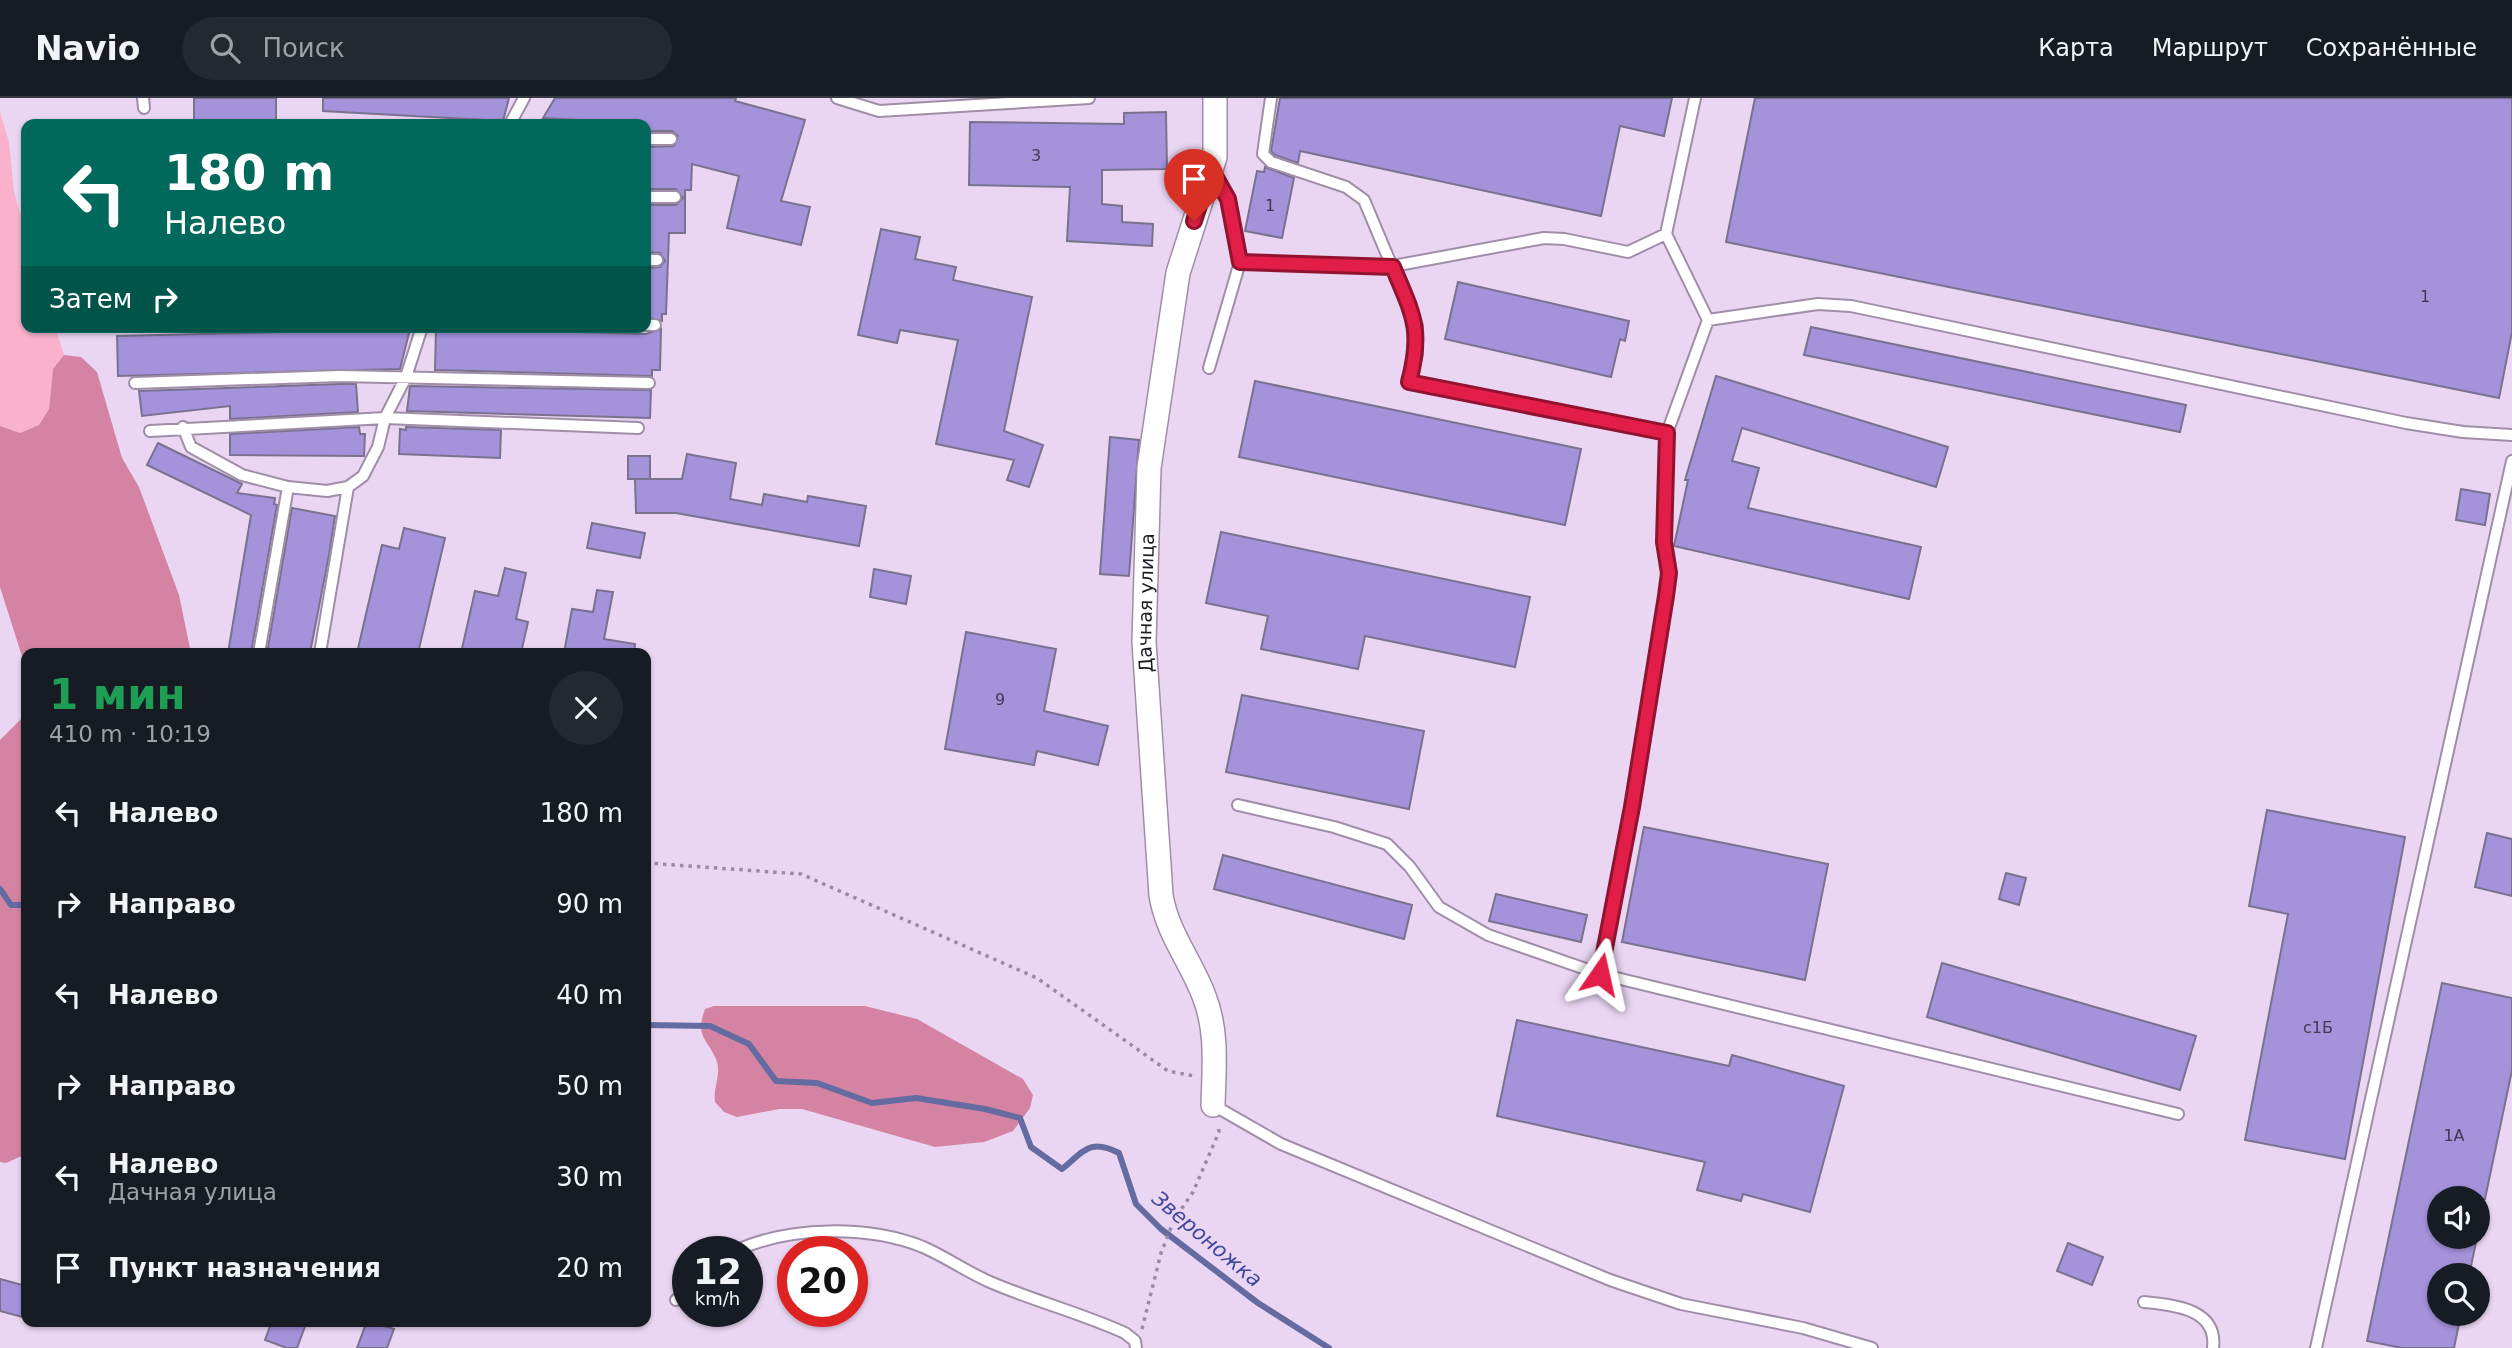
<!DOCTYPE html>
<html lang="ru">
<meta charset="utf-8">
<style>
:root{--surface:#171b24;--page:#242831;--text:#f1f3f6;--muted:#9ea1a6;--line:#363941}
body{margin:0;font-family:"DejaVu Sans",sans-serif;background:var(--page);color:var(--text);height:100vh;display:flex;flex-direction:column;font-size:26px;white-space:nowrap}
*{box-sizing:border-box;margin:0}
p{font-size:23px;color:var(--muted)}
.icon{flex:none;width:38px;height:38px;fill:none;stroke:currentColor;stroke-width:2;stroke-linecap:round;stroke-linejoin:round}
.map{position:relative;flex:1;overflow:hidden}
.side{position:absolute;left:21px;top:550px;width:630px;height:679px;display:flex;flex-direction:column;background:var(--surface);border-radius:14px;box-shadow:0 2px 5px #0004}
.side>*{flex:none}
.guide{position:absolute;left:21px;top:21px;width:630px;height:214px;border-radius:14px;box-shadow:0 2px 5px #0004;background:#00695c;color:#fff;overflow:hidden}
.controls{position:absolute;left:2427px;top:1088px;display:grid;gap:14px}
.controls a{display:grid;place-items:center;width:63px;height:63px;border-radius:50%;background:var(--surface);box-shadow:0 2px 5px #0004;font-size:35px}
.speed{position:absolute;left:672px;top:1138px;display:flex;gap:14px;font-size:35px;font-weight:700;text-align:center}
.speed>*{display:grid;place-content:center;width:91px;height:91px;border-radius:50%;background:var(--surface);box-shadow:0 2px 5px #0004;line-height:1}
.speed small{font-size:18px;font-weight:400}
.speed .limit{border:10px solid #d22;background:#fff;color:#111}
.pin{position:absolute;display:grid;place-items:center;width:60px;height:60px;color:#fff;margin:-72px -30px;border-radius:50% 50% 50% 0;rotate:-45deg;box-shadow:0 0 7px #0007}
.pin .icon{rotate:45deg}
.me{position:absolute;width:77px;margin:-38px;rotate:11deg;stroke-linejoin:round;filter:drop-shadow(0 0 5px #0008)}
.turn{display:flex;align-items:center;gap:24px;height:147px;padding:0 28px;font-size:32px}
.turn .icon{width:91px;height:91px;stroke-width:2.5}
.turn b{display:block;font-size:49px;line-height:60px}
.then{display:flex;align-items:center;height:66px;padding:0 28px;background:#0003;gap:14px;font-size:26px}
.round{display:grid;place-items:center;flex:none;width:74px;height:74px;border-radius:37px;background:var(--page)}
.head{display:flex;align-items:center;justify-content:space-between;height:119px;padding:0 28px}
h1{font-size:42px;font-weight:800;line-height:52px;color:#1e9e55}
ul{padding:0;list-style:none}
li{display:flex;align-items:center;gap:21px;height:91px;padding:0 28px}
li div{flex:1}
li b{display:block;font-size:26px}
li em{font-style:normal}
header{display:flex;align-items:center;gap:42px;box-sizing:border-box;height:98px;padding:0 35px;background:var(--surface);border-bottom:2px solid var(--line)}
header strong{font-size:33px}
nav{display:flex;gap:38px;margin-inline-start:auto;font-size:24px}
.search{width:490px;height:63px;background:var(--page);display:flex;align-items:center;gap:18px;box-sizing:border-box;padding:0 24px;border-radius:38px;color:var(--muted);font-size:26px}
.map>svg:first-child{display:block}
.green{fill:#fab2cc}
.forest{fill:#d583a2}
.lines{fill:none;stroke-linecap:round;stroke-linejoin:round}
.stream{stroke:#646ba0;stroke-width:6}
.building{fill:#a492db;stroke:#79728f;stroke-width:2}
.service-casing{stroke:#a08ea8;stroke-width:14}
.minor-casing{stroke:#a08ea8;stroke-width:26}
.path{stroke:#9a8ba1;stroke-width:3.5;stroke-dasharray:3.5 5;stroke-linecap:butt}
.service{stroke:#fff;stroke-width:10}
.minor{stroke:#fff;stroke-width:23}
.route-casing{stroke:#92132f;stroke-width:18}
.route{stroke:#e11d48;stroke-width:12}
.labels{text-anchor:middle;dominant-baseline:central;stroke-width:6;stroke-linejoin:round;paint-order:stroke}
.number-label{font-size:16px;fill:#423852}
.street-label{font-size:19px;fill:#211a24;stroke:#ead6f3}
.water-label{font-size:21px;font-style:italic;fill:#3f479c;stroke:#ead6f3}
</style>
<header>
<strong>Navio</strong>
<div class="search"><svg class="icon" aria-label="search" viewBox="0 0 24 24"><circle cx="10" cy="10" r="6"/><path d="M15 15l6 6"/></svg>Поиск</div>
<nav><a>Карта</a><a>Маршрут</a><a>Сохранённые</a></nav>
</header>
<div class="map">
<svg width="2512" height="1250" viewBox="0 0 2512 1250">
<rect width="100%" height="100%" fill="#ead6f3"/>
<!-- green -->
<path class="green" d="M0 14 9 44 14 94 26 135V229H55L64 257 53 271 49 311 39 327 20 335 0 328Z"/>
<!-- forest -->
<path class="forest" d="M64 257 81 259 97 274 122 360 139 389 179 497 191 555H26V571L0 489V328L20 335 39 327 49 311 53 271Z
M26 616V1056L6 1065 0 1064V642Z
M714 908H865L917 921 1023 981 1033 997 1030 1010 1013 1033 984 1044 935 1049 802 1011H779L737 1019 724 1014 715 1004C713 990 721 977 717 964 709 941 694 941 705 911Z"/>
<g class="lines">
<!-- stream -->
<path class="stream" d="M0 791 11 807H26
M646 927 710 928 749 946 776 983 817 985 872 1005 916 1000 985 1011 1020 1020 1031 1049 1062 1071C1084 1053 1090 1040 1119 1055L1136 1106 1161 1131 1258 1205 1329 1250"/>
</g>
<!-- building -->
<path class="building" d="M194 0H276V26H194Z
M323 0H509L503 23 323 13Z
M555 0H736L735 3 805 22 781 103 810 109 801 147 727 130 739 78 692 66 691 92H685V135H669L666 216H662V223L646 219V170L660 169 665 163 660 155 646 154V107H676L683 100 676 91H646V49L674 48 678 38 672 33H646V26L543 20Z
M1280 0H1672L1664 38 1620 28 1601 118 1300 53 1298 65 1275 57 1271 53Z
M1755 0H2512V234L2499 300 1726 144Z
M1166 14 1167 71 1102 72V106L1122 108V124L1153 126 1152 148 1067 143 1070 89 969 87 970 24 1124 26V15Z
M1265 69 1294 80 1282 140 1245 133 1257 73 1264 74Z
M881 131 920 139 915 161 956 169 953 182 1032 199 1004 333 1043 347 1029 389 1007 382 1014 362 936 346 958 242 900 232 897 245 858 237Z
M1458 184 1629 223 1625 243 1620 241 1611 279 1445 241Z
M1811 229 2186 307 2180 334 1804 257Z
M436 230 646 236 661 231 660 272H652V278L435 272Z
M410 231 400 271 118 278 117 238Z
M1716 278 1948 349 1936 389 1742 330 1732 363 1759 370 1748 410 1921 449 1909 501 1674 448 1688 382H1685Z
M1255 283 1581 351 1565 427 1239 359Z
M340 286H356L358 314 230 321V308L142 318 139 293Z
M410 288 651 292 650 320 407 313Z
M359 329 360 336H365L364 358 230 357V336Z
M406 329 501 332 500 360 399 356 400 331 406 332Z
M1110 339 1139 342 1129 478 1100 476Z
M158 345 242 386 237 395 275 400 274 406 277 407 251 555H228L251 417 147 367Z
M687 356 736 365 730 401 762 407 764 396 807 404 808 398 866 408 859 448 676 415H636L635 381H682Z
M628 358H650V381H628Z
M2461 391 2490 396 2485 427 2456 422Z
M292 410 335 418 329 457 310 555H267Z
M592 425 645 435 640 460 587 450Z
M404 430 445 440 418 555H357L382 447 399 451Z
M1221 434 1530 499 1515 569 1365 538 1358 571 1261 551 1268 518 1206 505Z
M505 470 526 475 516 521 528 524 521 555H461L475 493 498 498Z
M874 471 911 478 906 506 870 499Z
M597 492 613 494 604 541 635 546 634 555H564L572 511 593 514Z
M966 534 1056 551 1044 613 1108 628 1098 667 1037 653 1034 667 945 651Z
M1242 597 1424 633 1409 711 1226 674Z
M2267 712 2405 739 2345 1061 2245 1042 2288 816 2249 808Z
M1644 729 1828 766 1805 882 1622 844Z
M2487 735 2512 741V798L2475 789Z
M1223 757 1412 807 1404 841 1214 791Z
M2006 775 2026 780 2019 807 1999 801Z
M1496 796 1587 817 1581 844 1489 823Z
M1942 865 2196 938 2180 992 1927 919Z
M2442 885 2512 900V972L2485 1101H2440V1139H2477L2469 1178H2440V1216H2461L2454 1250H2402L2367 1243Z
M1517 922 1729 968 1732 957 1844 988 1810 1114 1743 1096 1741 1103 1697 1092 1705 1064 1497 1018Z
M2068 1145 2103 1159 2092 1187 2057 1173Z
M0 1181 26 1188V1220L0 1213Z
M272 1223H307L297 1250H287L265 1242Z
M367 1223 394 1231 387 1250H357Z"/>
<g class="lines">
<defs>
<path id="service" d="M143 0 144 10
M837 0 879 13 1089 0
M1271 0 1263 56 1271 64 1346 89 1364 102 1417 228V256L1409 284 1667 335 1708 222
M1695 0 1666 136 1708 222 1818 206 1851 208 2406 325 2463 334 2512 337
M510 26 524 0
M646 41H671
M1213 73 1228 101 1240 164 1393 168 1544 140 1564 141 1628 154 1666 136
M646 99H675
M646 162H657
M646 227H655
M1209 270 1240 164
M135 285 340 278 649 285
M183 329 191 349 242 377 288 389 327 393 348 389 363 378 378 349 385 320 406 279 422 229
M150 333 385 320 638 330
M259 555 288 389
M320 555 348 389
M1238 707 1334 729 1387 746 1410 769 1439 809 1488 837 1600 876 1632 709 1666 498 1669 475 1664 444 1667 335
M1600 876 2178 1016
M1213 1007 1281 1046 1610 1182 1681 1206 1803 1230 1872 1250
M735 1153C789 1128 868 1127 923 1149 946 1159 967 1174 990 1184 1034 1203 1081 1215 1125 1235L1135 1243 1136 1250
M676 1202 688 1192
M2144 1204C2172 1207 2218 1210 2213 1250
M2316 1250 2512 363"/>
<g id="minor">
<path id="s1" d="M1213 1007C1214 970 1218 933 1204 898 1191 863 1167 835 1161 797L1144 544 1149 370 1178 175 1215 59V0"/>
</g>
</defs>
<!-- service casing -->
<use href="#service" class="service-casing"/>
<!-- minor casing -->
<use href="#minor" class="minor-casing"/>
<!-- path -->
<path class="path" d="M646 765 801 776 1037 880 1168 973 1194 978
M1142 1231 1161 1155 1174 1122 1193 1094 1219 1034 1218 1028"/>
<!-- service -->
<use href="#service" class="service"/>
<!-- minor -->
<use href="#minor" class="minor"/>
</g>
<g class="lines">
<defs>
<path id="route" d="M1194 123 1211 71 1228 101 1240 164 1393 169C1413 217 1423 231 1409 284L1667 335 1664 444 1669 475 1666 498 1632 709 1600 876"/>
</defs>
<!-- route casing -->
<use href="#route" class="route-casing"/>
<!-- route -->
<use href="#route" class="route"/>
</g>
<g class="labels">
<!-- number labels -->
<g class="number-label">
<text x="1036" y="57">3</text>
<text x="1270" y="107">1</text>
<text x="2425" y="198">1</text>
<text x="1000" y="601">9</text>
<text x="2318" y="929">с1Б</text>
<text x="2454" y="1037">1А</text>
</g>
<!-- street labels -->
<g class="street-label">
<text stroke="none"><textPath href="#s1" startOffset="513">Дачная улица</textPath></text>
</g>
<!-- water labels -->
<g class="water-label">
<text transform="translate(1207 1141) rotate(40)">Звероножка</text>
</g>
</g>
</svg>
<div class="controls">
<a><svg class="icon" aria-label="sound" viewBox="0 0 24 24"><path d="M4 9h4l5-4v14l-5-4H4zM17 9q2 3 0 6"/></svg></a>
<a><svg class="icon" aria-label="search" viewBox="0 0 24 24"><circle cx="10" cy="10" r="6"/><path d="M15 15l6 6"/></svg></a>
</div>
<div class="speed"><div>12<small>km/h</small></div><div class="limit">20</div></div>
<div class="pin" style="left:1194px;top:123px;background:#d93025"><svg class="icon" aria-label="arrive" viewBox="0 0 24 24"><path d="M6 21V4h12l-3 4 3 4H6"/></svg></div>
<svg class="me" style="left:1600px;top:876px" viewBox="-20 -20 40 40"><path d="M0-17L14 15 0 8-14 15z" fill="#e11d48" stroke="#fff" stroke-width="4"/></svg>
<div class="guide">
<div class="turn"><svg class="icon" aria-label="left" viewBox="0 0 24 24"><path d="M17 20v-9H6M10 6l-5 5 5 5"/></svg><div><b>180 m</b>Налево</div></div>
<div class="then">Затем<svg class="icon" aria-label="right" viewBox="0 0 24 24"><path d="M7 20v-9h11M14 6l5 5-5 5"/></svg></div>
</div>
<section class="side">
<div class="head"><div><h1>1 мин</h1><p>410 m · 10:19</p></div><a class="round"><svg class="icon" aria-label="close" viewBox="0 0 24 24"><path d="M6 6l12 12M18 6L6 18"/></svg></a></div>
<ul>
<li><svg class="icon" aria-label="left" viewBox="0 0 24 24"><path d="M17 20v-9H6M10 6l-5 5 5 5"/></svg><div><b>Налево</b></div><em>180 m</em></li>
<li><svg class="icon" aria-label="right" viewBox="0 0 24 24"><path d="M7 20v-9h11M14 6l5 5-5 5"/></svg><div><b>Направо</b></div><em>90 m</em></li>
<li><svg class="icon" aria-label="left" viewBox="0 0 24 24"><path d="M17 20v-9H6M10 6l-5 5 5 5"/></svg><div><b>Налево</b></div><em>40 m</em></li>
<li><svg class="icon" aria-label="right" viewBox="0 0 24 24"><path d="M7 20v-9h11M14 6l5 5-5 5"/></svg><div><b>Направо</b></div><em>50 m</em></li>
<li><svg class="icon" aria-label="left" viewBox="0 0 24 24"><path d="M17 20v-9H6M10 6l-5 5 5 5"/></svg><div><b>Налево</b><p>Дачная улица</p></div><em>30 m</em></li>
<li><svg class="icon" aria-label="arrive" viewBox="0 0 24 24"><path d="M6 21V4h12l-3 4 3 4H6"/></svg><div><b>Пункт назначения</b></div><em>20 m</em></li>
</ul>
</section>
</div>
